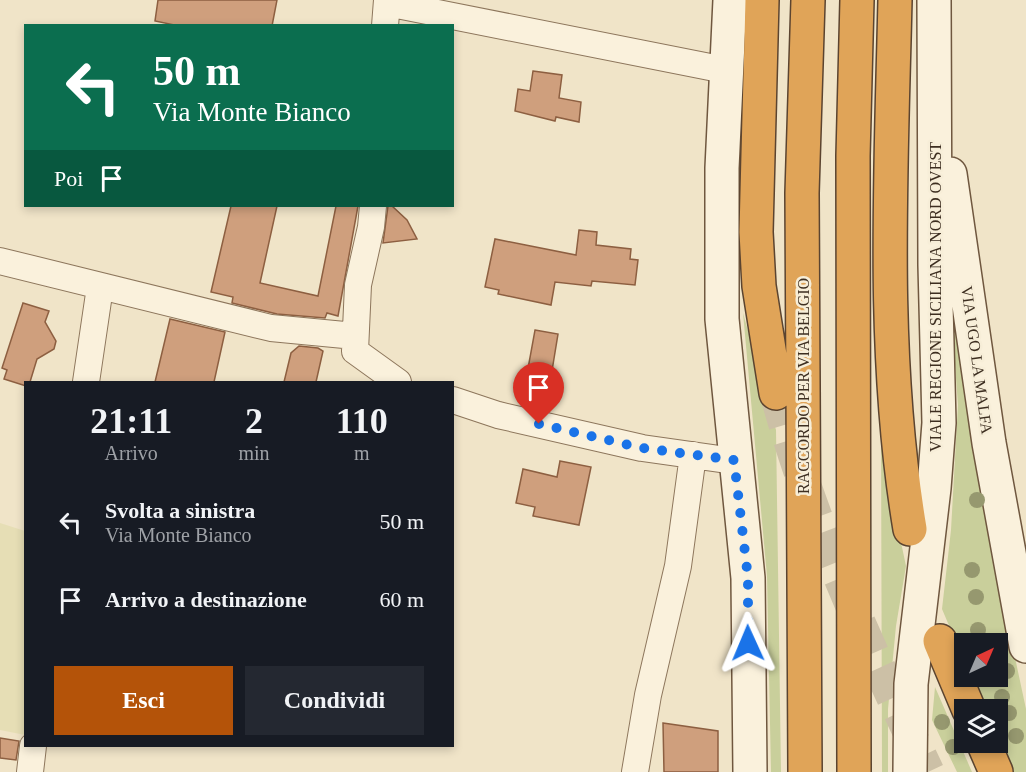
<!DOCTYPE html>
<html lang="it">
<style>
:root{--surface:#171b24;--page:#242831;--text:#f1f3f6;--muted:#9ea1a6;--accent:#b45309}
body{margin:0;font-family:"Times New Roman",serif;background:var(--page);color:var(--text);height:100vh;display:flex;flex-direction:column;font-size:22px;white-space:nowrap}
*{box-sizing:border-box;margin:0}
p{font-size:20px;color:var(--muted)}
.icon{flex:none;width:33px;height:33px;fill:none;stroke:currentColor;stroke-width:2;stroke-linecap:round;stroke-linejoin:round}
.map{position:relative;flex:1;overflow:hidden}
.sheet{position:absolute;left:24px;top:381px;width:430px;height:366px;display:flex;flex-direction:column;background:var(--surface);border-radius:0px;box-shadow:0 3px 9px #0003}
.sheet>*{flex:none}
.guide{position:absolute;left:24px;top:24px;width:430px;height:183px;border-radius:0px;box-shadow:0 3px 9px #0003;background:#0b6e4f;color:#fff;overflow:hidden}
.needle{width:39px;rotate:44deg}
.controls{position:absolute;left:954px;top:633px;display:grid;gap:12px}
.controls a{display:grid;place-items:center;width:54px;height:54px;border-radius:0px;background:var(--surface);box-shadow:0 3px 9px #0003;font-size:30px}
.pin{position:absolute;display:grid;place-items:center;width:51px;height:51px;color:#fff;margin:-62px -26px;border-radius:50% 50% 50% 0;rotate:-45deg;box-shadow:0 0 6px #0007}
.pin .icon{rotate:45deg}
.me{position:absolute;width:66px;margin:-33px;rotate:359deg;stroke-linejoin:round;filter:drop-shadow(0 0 4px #0008)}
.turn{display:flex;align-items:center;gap:21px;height:126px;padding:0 30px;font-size:27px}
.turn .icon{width:78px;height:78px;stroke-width:2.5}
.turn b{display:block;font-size:42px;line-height:51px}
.then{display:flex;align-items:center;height:57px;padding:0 30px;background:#0003;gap:12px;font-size:22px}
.eta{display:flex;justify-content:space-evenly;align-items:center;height:102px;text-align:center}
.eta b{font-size:36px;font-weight:800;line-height:42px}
.cta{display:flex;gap:12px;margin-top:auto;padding:12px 30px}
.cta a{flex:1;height:69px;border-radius:0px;background:var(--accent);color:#fff;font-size:24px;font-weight:800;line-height:69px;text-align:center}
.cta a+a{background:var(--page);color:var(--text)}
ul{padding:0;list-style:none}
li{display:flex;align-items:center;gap:18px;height:78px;padding:0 30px}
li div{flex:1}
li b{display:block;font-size:22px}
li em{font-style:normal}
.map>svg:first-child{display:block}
.farmland{fill:#e6deb5}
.green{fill:#c9cf9b}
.building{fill:#cf9f7d;stroke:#8d5f41;stroke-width:1.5}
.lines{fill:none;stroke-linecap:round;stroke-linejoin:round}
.highway-tunnel{stroke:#ccc0a6;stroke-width:33;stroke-dasharray:33 16;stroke-linecap:butt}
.street-casing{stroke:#8d765c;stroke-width:28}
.secondary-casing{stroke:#6f573f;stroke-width:36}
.highway-casing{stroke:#5b4430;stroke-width:36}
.street{stroke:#faf1dc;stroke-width:26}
.secondary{stroke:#faf1dc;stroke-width:33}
.highway{stroke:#e0a458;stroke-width:33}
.tree{fill:#96986f}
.route{stroke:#1a73e8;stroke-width:10;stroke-dasharray:0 18}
.labels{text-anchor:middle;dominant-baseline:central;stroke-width:5;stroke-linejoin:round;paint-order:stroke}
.street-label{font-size:16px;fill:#3d2e20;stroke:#f7eed8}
</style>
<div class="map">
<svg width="1026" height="772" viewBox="0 0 1026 772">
<rect width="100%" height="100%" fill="#f0e4c8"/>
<!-- farmland -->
<path class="farmland" d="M0 523 25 531V735L0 730Z"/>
<!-- green -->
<path class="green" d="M943 202 1004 606 1026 709V772H1012L998 738V710L985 709 971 677 998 676V644H964V661L942 609 951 530 958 405Z
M743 313 776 430 781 772H771L767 576Z
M881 429 890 490 906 566 896 626 888 709V772H882Z
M935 687 972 772H957L932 720Z"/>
<!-- building -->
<path class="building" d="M158 0H277L272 26H179L155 21Z
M533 71 562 75 559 98 581 102 579 122 556 117 555 121 515 111 518 89 530 91Z
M231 206H277L260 283 318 296 336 206H358L338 316 327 313 325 318 277 314 232 303 233 297 211 292Z
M388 206H392L407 220 417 239 383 243Z
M579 230 597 232 596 245 631 249 630 259 638 260 635 285 592 281 591 286 555 282 551 305 498 294 499 290 485 287 495 239 576 255Z
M23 303 49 311 45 322 56 341 54 349 37 359 30 382H26V386L4 379 7 370 2 368Z
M170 319 225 332 214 382H155Z
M535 330 558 334 549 389 525 385Z
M299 346 318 348 323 351 316 382H284L291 353Z
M560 461 591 467 579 525 533 516 535 507 516 503 523 469 557 477Z
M663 723 718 731V772H664Z
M0 738 19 741 16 760 0 758Z"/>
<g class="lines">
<!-- highway-tunnel -->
<path class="highway-tunnel" d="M776 393C812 526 869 648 928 772"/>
<defs>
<path id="street" d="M387 3 725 70
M385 26 387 0
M373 206 371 227 358 285 355 351 398 382
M0 261 271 328 355 336
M86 382 100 287
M453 400 498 415 642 448 734 461
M30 772 33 746
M635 772 648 695 678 566 693 455"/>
<path id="secondary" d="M730 0 722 168V319L748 578 750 772
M950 174 989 443 1026 646
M910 772 911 684 934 488 939 423 935 265 934 0"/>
<path id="highway" d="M762 0 756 232 759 286 776 393
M895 0C891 176 881 355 910 529
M940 641 969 710
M983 742 996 772
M805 772 802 193 808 0
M854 772 853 156 857 0"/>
</defs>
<!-- street casing -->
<use href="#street" class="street-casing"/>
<!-- secondary casing -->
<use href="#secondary" class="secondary-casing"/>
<!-- highway casing -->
<use href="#highway" class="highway-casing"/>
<!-- street -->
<use href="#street" class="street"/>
<!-- secondary -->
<use href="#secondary" class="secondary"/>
<!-- highway -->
<use href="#highway" class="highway"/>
</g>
<!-- trees -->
<g class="tree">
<circle cx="977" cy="500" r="8"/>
<circle cx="972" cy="570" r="8"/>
<circle cx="976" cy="597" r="8"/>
<circle cx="978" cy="630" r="8"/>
<circle cx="1007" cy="671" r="8"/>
<circle cx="1002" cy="697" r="8"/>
<circle cx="1009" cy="713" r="8"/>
<circle cx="942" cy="722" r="8"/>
<circle cx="1016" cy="736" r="8"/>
<circle cx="953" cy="747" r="8"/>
</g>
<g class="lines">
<!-- route -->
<path class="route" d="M539 424 642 448 734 460 748 578V643"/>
</g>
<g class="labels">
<!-- street labels -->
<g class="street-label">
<text transform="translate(935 297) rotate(-90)">VIALE REGIONE SICILIANA NORD OVEST</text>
<text transform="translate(977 360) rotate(82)">VIA UGO LA MALFA</text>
<text transform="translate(803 386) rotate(-90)">RACCORDO PER VIA BELGIO</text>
</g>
</g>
</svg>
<div class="controls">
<a><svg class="needle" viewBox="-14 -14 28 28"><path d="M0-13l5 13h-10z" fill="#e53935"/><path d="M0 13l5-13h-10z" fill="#9ea1a6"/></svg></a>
<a><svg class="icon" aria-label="layers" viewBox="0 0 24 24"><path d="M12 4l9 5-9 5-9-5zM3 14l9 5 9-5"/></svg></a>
</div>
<div class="pin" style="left:539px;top:424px;background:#d93025"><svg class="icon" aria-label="arrive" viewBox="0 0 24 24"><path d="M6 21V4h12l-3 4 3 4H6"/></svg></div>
<svg class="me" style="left:748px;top:643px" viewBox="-20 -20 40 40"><path d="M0-17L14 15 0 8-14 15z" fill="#1a73e8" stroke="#fff" stroke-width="4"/></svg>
<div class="guide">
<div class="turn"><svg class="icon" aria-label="left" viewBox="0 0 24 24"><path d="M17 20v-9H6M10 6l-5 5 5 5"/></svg><div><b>50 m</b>Via Monte Bianco</div></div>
<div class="then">Poi<svg class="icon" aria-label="arrive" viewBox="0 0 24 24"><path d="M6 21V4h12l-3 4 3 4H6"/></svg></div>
</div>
<section class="sheet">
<div class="eta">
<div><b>21:11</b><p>Arrivo</p></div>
<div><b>2</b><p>min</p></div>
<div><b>110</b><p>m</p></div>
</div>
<ul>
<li><svg class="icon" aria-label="left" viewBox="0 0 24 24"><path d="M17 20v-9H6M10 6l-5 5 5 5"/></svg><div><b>Svolta a sinistra</b><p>Via Monte Bianco</p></div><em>50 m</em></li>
<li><svg class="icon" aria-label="arrive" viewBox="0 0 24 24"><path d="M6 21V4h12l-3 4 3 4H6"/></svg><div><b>Arrivo a destinazione</b></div><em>60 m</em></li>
</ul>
<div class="cta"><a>Esci</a><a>Condividi</a></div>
</section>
</div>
